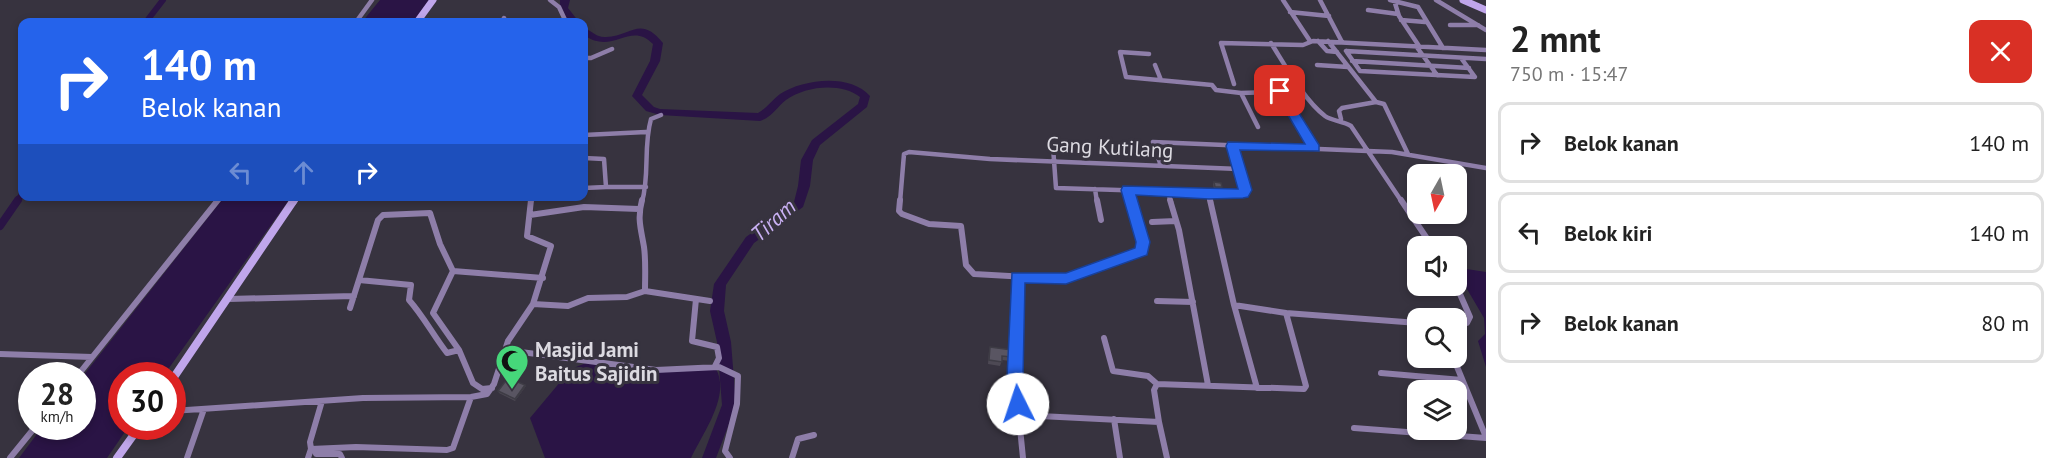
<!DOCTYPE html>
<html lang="id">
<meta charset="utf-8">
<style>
:root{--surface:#fff;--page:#f2f2f2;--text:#222;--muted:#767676;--line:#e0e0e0}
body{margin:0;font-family:"PT Sans",sans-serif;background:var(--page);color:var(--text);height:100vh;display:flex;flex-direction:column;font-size:22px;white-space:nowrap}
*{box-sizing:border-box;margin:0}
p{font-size:20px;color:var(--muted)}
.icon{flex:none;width:33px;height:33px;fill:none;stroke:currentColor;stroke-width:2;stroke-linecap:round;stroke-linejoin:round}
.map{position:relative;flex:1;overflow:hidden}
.sheet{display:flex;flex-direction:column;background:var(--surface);width:570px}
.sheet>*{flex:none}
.top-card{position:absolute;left:18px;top:18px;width:570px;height:183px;border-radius:12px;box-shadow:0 3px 9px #0003;background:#2563eb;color:#fff;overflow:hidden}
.needle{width:39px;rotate:189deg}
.buttons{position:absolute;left:1407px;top:164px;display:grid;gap:12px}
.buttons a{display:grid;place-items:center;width:60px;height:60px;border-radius:12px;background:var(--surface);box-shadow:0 3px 9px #0003;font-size:30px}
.speed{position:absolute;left:18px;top:362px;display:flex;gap:12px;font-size:30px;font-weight:700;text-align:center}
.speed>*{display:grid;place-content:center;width:78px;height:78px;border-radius:50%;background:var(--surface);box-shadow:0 3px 9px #0003;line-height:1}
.speed small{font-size:15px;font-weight:400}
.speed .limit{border:9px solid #d22;background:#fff;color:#111}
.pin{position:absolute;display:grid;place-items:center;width:51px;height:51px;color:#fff;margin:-26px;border-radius:12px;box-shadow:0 3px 9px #0006}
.me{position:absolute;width:66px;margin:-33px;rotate:356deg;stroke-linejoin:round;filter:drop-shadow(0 0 4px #0008)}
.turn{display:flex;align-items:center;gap:21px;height:126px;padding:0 24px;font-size:27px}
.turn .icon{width:78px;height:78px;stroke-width:2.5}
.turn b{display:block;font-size:42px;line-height:51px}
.lanes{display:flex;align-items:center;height:57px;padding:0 24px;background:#0003;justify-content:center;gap:30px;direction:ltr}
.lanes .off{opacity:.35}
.round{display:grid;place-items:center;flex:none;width:63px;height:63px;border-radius:12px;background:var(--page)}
.summary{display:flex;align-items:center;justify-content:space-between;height:102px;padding:0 24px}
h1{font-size:36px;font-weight:700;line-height:45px}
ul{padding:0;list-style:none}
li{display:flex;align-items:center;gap:18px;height:81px;margin:0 12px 9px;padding:0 12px;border:3px solid var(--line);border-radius:12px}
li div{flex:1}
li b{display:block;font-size:22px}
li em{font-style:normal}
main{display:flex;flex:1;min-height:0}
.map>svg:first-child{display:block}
.water{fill:#2a1445}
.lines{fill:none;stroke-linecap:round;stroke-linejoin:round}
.canal-far1{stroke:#2a1445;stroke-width:6}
.canal{stroke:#2a1445;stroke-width:8}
.river{fill:#2a1445;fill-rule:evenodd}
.street-far1{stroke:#8e7ea9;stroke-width:4.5}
.street{stroke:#8e7ea9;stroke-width:6}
.secondary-far1{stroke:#c0a6eb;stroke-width:7}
.secondary{stroke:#c0a6eb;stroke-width:8}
.wall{fill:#4d4954}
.shaded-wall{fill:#3e3c45}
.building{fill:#595562;stroke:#3e3c45;stroke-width:1.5}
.route{fill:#2563eb;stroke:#184099;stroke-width:1.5}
.labels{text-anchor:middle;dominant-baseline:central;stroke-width:6;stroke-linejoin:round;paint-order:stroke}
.street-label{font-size:21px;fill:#dcdae1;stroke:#37333f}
.poi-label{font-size:21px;font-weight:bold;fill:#dcdae1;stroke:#37333f;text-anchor:start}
.water-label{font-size:22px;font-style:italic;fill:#cab1f4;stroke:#37333f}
</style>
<main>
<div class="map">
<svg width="1486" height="458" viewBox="0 0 1486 458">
<rect width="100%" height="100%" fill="#37333f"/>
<!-- water -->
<path class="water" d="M380 0H430L415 22H362Z
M225 196 291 197 164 375H122V426H129L107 458H19L43 426H82L83 376Z
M1460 268 1486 272V367L1478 341 1485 334 1484 318 1457 272Z
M586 363 633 368 716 369C731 396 702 434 691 458H545L530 418 571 369Z"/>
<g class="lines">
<!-- canal-far1 -->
<path class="canal-far1" d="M146 22 163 0
M17 202 22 194"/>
<!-- canal -->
<path class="canal" d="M0 226 18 200"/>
<!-- river -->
<path class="river" d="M560 0H570L568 8 579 22H570L560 10Z
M584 28C592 31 597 38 606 37 632 36 640 15 663 43L660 61 642 95 654 107 660 109 758 113C767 108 772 100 780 94 803 79 850 73 870 96L867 107 820 145 813 160 810 186 803 207 754 243 726 285 724 311 731 342 736 405 716 458H702L722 405 717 342 710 311 714 284 746 237 794 202 798 186 801 160 812 140 858 104 860 97C841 82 805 86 786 100 777 107 772 117 760 121L660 115 646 111 632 96 650 61 653 44C630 20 613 56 584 35Z"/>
<!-- street-far1 -->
<path class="street-far1" d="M550 0 559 7 566 22
M1283 0 1310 41
M1320 0 1342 42
M1390 0 1418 7 1443 48
M1394 0 1399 16 1419 46
M1436 0 1486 30
M1368 10 1398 14
M1290 12 1329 16
M1401 20 1425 22
M356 22 372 0
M502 22 504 18
M1450 25H1478
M1318 41 1327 51 1337 52
M1328 41 1376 102
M1271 43C1285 65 1304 100 1325 116 1332 121 1343 121 1351 126L1402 202
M1416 46 1437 75
M1346 51 1360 71 1475 77 1461 58
M1346 51 1486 59
M1149 54 1120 52 1126 77 1212 85 1216 90 1241 93
M584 58H591L612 49
M1352 61 1469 68
M1155 65 1161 80
M1317 65 1348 67
M1234 84 1221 43 1303 45 1313 41 1486 50
M1280 91 1314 148
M1341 119 1339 111 1342 108 1376 102 1384 104 1408 154
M1258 127 1241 93 1303 91
M584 135 646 132
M1053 147 1056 188 1243 194 1245 190 1232 145
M584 158 604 159 606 187H646
M1161 166 1153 142 1392 152 1486 168
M584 188 606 187
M1095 189 1097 202
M1128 190 1131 202
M1168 192 1171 202
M1209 195 1211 202
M216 202 221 196
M531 202 532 196
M642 202C650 174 643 147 651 119L661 115
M900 202 904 154 909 152 990 159 1239 169"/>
<!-- street -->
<path class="street" d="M642 200C637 219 641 229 644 247 646 261 645 277 645 291
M900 200 899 211 902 214 929 224 961 226 966 265 974 274 1066 279 1142 251 1143 242 1131 200
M1097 200 1101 220
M1170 200 1179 230 1208 385
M1210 200 1234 305 1257 388
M1401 200 1432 246
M530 215 584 207 639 209
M1152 222 1176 221
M453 271 543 278
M1017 278 1015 378 1023 458
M359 280 411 285 409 300C424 317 433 335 447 353L459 350
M1456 285 1470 317 1467 323H1456
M229 299 354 296
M696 299 692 341 717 347 719 358 715 366
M1157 301 1193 302
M533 304 568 306 588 298 627 297 645 291 710 301
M1234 305 1286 313
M350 308 378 220 383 215 430 213 440 244 453 271 433 313 459 350 473 383 482 389 492 388
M1104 338 1113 371 1148 376 1157 384
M506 350 656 370 719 367 738 376 737 404 725 451 730 458
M0 354 92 357
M1453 357 1486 437
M1381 373 1462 380
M78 375 218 200
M322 401 310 442 311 449 356 447 447 450 453 448 471 397
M172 411 363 398 471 397 487 394 494 384 508 341 533 304 551 246 527 236 531 200
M1020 415 1159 422 1154 390 1157 384 1304 389 1306 386 1286 313 1418 323
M1114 419 1120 458
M1159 422 1167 458
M1354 428 1486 438
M315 449 316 454H340L342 458
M10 458 36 426
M187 458 204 409
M308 458 311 449
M792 458 798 439 814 435"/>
<!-- secondary-far1 -->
<path class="secondary-far1" d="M1463 0 1486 10
M417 22 433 0
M293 202 297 196"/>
<!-- secondary -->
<path class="secondary" d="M172 380 294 200
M117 458 140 426"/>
</g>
<!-- wall -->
<path class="wall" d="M1214 182 1222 187 1221 189H1214L1213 184Z
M990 347 1012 357 1010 361 1002 360 1000 366 988 364 989 351Z
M526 386 515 401 499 393 498 391Z"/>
<!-- shaded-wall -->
<path class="shaded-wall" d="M525 385 526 386 515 401V399Z"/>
<!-- building -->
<path class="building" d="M1214 182 1221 183 1222 187H1215Z
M990 347 1012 350V357L1002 356V362L989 360Z
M508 378 525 385 515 399 498 391Z"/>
<!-- route -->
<path class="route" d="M1280 88 1284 89 1319 145V151L1240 150 1252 190 1248 197 1243 198 1209 199 1136 195 1150 242 1147 255 1066 284 1025 283 1023 378 1026 404 1023 409 1018 411 1012 409 1007 378 1012 273H1066L1135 248 1136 242 1121 190 1123 186 1238 189 1226 146 1228 142 1305 144 1274 91Z"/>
<!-- icons -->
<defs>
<symbol id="mosque-pin" viewBox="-11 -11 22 30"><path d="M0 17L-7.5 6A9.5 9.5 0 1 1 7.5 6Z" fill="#46d77a" stroke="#37333f"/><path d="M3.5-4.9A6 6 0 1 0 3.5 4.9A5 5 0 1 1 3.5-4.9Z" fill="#111"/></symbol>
</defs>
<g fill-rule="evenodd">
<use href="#mosque-pin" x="493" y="342" width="38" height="52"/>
</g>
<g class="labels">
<!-- street labels -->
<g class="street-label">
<text transform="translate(1110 147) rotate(3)">Gang Kutilang</text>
</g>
<!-- poi labels -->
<g class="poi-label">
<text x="535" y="349">Masjid Jami<tspan x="535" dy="24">Baitus Sajidin</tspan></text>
</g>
<!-- water labels -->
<g class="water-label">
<text transform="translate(773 220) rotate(-42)">Tiram</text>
</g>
</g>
</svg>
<div class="buttons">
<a><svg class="needle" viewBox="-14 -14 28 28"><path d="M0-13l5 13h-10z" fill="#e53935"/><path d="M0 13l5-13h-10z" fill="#767676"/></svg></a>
<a><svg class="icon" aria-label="sound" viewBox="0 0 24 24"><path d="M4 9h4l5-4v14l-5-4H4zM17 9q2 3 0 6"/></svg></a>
<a><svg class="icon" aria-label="search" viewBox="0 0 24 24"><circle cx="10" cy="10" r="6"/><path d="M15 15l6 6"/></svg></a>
<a><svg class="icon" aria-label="layers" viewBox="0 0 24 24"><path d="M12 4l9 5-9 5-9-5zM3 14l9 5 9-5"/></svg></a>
</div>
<div class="speed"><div>28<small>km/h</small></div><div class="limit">30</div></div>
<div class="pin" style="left:1280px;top:91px;background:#d93025"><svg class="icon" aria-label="arrive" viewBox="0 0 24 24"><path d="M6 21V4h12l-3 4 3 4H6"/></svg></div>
<svg class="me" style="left:1018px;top:404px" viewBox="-20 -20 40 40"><circle r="19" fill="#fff"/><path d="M0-13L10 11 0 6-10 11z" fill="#2563eb"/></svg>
<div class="top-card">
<div class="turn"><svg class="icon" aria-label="right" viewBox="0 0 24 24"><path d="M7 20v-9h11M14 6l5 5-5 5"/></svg><div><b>140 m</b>Belok kanan</div></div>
<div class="lanes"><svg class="icon off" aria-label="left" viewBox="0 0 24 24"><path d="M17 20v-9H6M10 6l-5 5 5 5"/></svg><svg class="icon off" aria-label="ahead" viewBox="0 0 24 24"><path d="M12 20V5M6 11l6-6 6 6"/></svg><svg class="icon" aria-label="right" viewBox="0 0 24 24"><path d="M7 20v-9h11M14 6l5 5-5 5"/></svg></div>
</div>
</div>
<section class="sheet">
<div class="summary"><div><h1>2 mnt</h1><p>750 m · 15:47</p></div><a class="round" style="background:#d93025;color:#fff"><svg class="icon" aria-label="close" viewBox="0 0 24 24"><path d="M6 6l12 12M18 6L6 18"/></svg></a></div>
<ul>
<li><svg class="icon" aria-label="right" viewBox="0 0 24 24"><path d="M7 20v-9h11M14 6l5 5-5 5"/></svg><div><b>Belok kanan</b></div><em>140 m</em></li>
<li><svg class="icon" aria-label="left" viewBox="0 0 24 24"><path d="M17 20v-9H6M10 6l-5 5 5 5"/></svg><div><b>Belok kiri</b></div><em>140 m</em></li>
<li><svg class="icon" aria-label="right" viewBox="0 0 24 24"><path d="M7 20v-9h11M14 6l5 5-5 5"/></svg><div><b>Belok kanan</b></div><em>80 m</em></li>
</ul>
</section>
</main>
